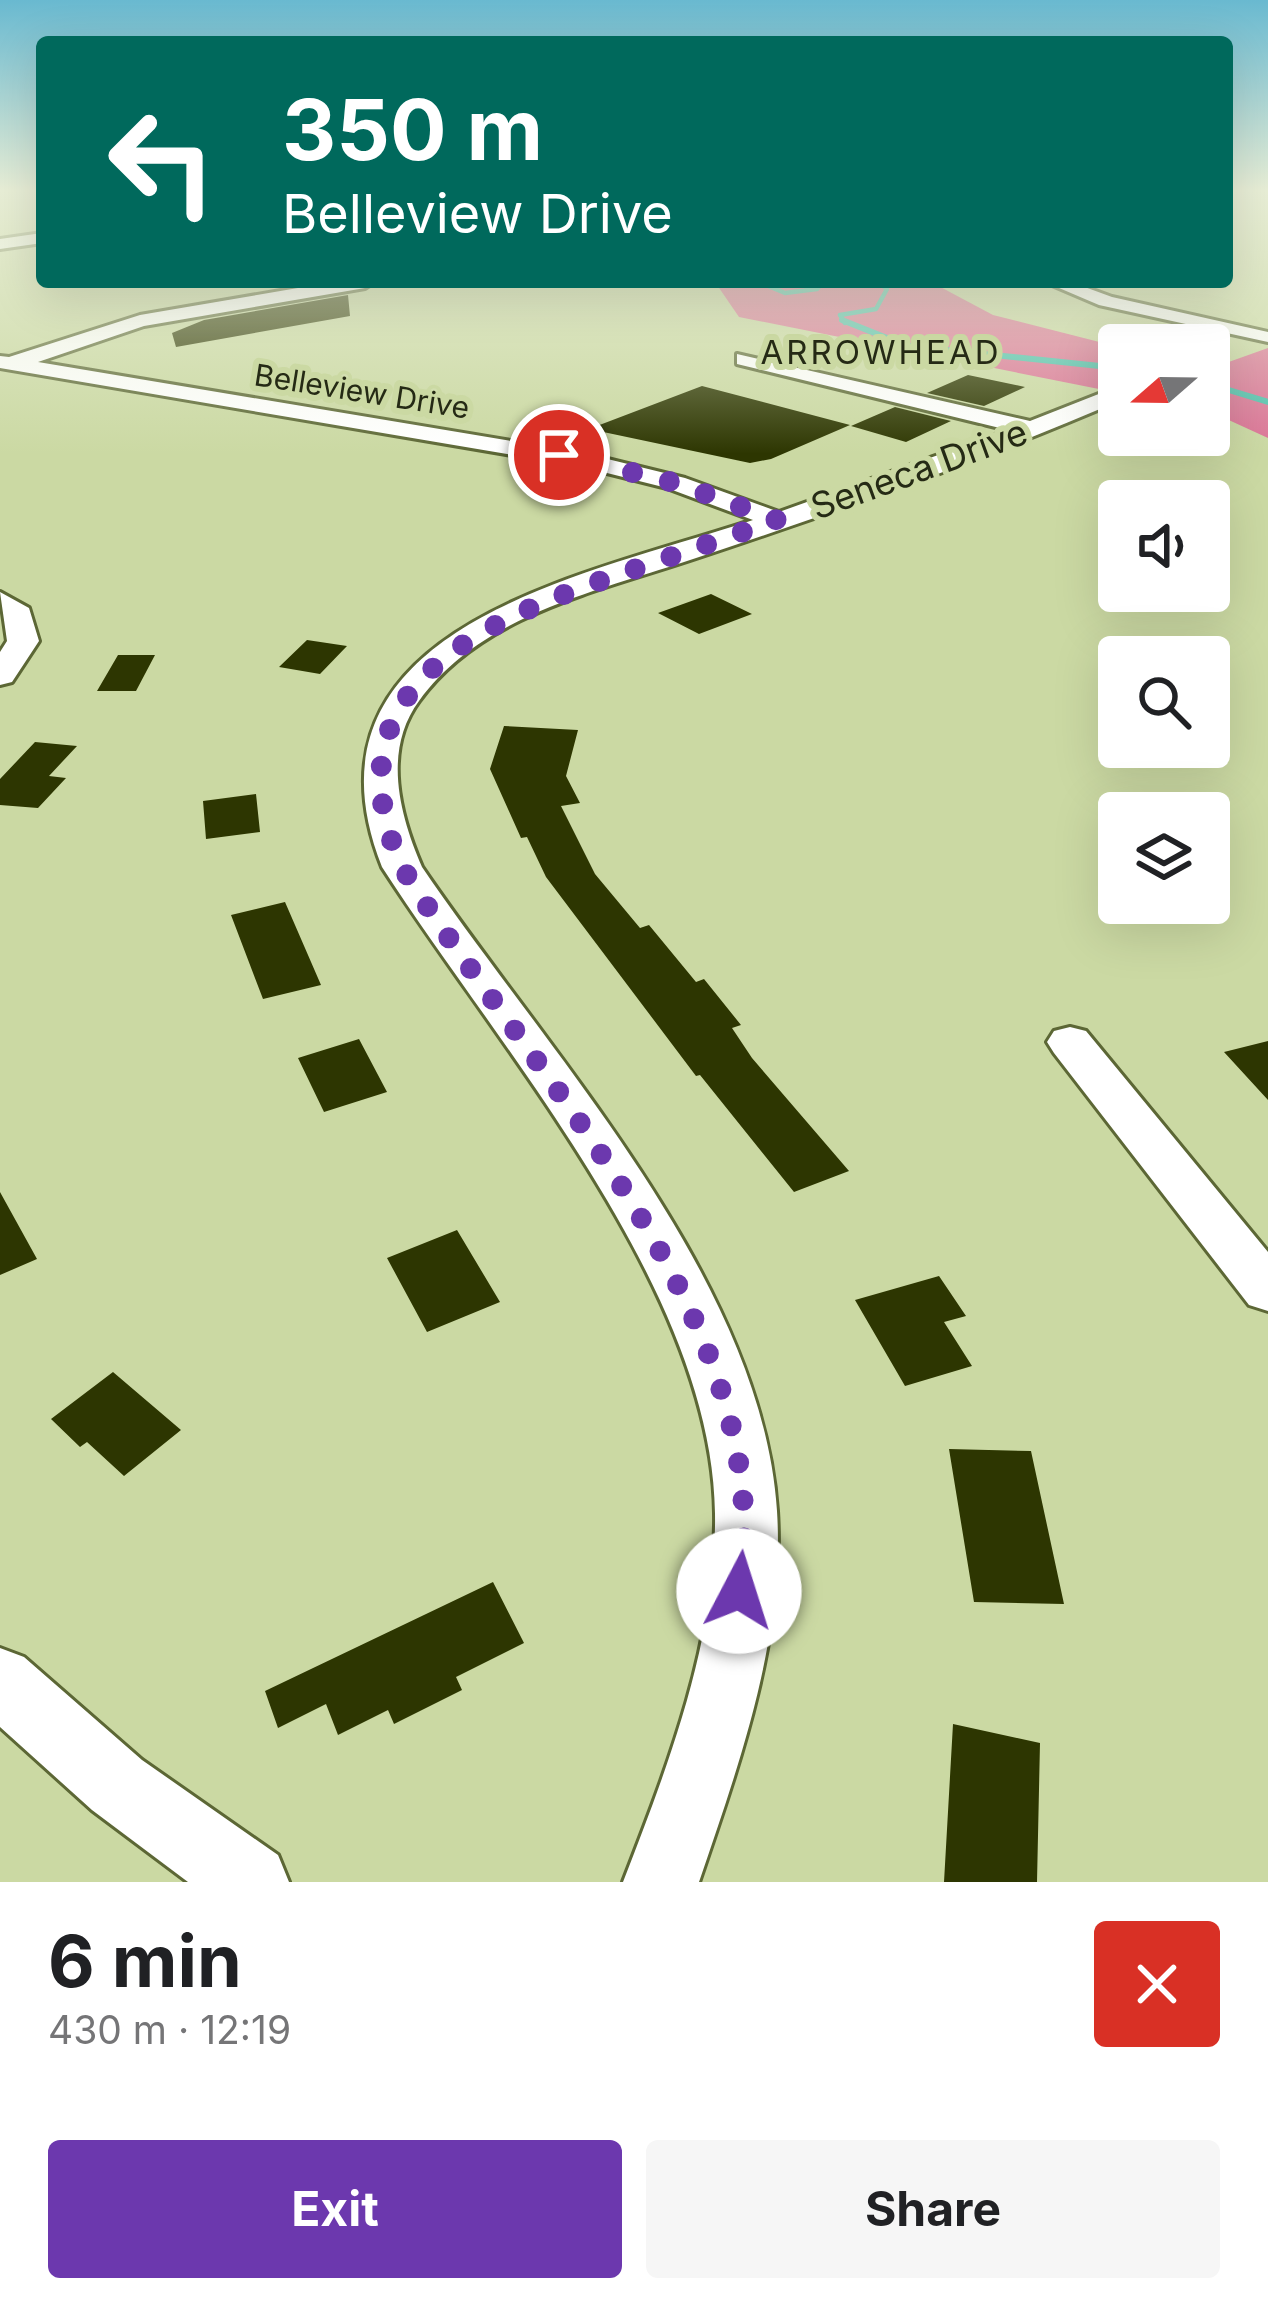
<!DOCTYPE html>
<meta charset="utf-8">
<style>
:root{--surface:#fff;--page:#f6f6f6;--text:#202124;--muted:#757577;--accent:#6c38ae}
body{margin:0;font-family:Inter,sans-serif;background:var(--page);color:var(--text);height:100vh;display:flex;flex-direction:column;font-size:45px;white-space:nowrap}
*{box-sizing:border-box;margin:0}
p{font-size:39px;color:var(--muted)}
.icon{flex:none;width:66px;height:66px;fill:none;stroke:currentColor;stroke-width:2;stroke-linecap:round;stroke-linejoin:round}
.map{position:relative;height:1882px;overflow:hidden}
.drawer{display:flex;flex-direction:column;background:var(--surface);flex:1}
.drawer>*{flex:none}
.banner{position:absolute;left:36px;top:36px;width:1197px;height:252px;border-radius:12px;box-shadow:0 12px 48px #0002;background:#00695c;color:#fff;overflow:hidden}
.needle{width:78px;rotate:250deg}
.fabs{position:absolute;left:1098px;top:324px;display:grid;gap:24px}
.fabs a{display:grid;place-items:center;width:132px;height:132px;border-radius:12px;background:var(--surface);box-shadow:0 12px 48px #0002;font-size:60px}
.pin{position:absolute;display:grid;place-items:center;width:102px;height:102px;color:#fff;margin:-51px;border:6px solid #fff;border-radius:50%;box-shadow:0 3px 12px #0007}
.me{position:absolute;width:132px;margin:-66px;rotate:5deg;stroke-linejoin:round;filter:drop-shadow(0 0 9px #0008)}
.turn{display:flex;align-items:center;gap:42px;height:252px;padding:0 48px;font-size:54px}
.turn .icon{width:156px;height:156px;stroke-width:2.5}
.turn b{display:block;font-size:84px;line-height:102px}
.round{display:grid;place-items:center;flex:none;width:126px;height:126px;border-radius:12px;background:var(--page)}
.summary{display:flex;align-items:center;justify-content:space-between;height:204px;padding:0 48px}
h1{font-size:72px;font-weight:700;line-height:90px}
.action{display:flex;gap:24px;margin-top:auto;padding:24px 48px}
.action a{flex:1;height:138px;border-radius:12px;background:var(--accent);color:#fff;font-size:48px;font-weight:700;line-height:138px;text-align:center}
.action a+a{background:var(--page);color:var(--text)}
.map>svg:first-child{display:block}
.forest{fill:#dc7396}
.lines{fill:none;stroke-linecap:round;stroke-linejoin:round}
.stream-far1{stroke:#4cc0ad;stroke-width:4.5}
.stream{stroke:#4cc0ad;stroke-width:6}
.building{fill:#2d3601}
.minor-casing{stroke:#5c6735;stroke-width:6}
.minor{fill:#fff;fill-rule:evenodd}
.route{stroke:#6c38ae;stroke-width:21;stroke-dasharray:0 37.8}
.labels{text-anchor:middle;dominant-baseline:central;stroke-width:12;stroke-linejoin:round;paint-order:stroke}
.far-street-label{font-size:30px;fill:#252a15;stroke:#cbd9a3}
.far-neighbourhood-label{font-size:33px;letter-spacing:3px;fill:#252a15;stroke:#cbd9a3}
.street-label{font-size:36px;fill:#252a15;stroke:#cbd9a3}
</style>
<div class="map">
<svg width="1268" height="1882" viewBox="0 0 1268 1882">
<rect width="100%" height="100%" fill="#cbd9a3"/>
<!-- forest -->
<path class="forest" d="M715 282H931L993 315 1119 347V393L739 317Z
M1268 348V438L1209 411V369Z"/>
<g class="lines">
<!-- stream-far1 -->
<path class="stream-far1" d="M759 282 785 293 817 289 823 282
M845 323 840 315 876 309 887 289 877 282"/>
<!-- stream -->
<path class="stream" d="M842 320 907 346 1119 368
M1209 384 1268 402"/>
</g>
<!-- building -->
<path class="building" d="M348 295 350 316 176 347 172 333 204 320Z
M968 375 1025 387 984 406 927 393Z
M702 386 850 425 771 459 750 463 589 429Z
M895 407 951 421 906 442 851 426Z
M711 594 752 614 699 634 658 613Z
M307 640 347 646 320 674 279 667Z
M118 655H155L136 691H97Z
M504 726 578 730 566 776 580 803 561 806 595 874 640 928 649 925 696 982 704 979 741 1025 732 1028 752 1058 849 1171 794 1192 700 1075 696 1076 546 877 527 837 521 838 490 769Z
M35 742 77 746 49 776 66 778 38 808 0 805V779Z
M256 794 260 832 206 839 203 801Z
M285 902 321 985 263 999 231 915Z
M359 1039 387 1092 324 1112 298 1058Z
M1268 1041V1100L1224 1052Z
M0 1192 37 1259 0 1275Z
M457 1230 500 1302 427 1332 387 1258Z
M939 1276 966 1316 944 1322 972 1366 905 1386 855 1300Z
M113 1372 181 1430 124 1476 87 1442 80 1447 51 1419Z
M949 1449 1031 1451 1064 1604 974 1602Z
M493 1582 524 1643 456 1677 462 1690 394 1724 388 1710 338 1735 326 1704 278 1728 265 1691Z
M953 1724 1040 1743 1037 1882H944Z"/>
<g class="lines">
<defs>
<path id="minor" d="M42 233V243L0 249V239Z
M333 282H374L365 288 144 326 38 362 583 453 685 478 779 512 1008 430 737 364V354L1030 421 1119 386V401C1029 439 939 475 846 507 791 526 736 545 681 563 589 593 479 618 419 701 382 751 400 816 422 867 548 1053 762 1279 777 1511 785 1636 739 1765 699 1882H623C668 1766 717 1640 715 1513 712 1289 500 1050 382 867 287 626 589 575 753 520L667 488 583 467 0 368V356L9 357 140 315Z
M1045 282H1071L1112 297 1268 332V342L1099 305Z
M0 592 29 608 39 641 12 682 0 685V652L7 641Z
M1070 1027 1086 1031 1268 1252V1311L1249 1305 1054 1053 1047 1042 1054 1031Z
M0 1648 24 1657 142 1760 278 1855 289 1882H188L92 1810 0 1727Z"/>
</defs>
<!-- minor casing -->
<use href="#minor" class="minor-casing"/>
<!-- minor -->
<use href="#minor" class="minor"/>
</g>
<!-- sky -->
<linearGradient id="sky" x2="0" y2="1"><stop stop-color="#69b9d0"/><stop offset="0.42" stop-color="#e8eed6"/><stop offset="1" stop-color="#e8eed6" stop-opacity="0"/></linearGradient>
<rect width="1268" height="454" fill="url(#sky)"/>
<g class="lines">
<!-- route -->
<path class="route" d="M559 455 676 483 777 520C728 537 679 554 629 571 488 619 321 685 402 867 531 1075 783 1328 739 1591"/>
</g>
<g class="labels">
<!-- far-street labels -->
<g class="far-street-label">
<text transform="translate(362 391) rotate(9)">Belleview Drive</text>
</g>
<!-- far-neighbourhood labels -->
<g class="far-neighbourhood-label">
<text x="881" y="352">ARROWHEAD</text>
</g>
<!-- street labels -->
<g class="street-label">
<text transform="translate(919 469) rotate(-20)">Seneca Drive</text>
</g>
</g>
</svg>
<div class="fabs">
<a><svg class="needle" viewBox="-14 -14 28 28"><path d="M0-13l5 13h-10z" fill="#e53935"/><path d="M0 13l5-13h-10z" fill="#757577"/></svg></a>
<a><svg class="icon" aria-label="sound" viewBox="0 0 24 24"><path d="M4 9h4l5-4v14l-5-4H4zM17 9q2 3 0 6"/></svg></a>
<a><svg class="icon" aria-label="search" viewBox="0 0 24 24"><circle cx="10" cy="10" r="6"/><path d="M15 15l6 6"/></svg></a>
<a><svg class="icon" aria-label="layers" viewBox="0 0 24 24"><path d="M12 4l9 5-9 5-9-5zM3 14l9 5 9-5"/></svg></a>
</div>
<div class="pin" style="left:559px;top:455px;background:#d93025"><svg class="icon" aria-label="arrive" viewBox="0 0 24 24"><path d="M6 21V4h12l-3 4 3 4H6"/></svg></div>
<svg class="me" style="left:739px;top:1591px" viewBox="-20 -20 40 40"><circle r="19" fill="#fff"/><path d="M0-13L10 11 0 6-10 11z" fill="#6c38ae"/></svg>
<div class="banner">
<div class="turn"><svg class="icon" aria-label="left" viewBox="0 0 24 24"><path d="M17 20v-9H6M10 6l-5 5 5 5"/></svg><div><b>350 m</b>Belleview Drive</div></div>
</div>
</div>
<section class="drawer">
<div class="summary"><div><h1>6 min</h1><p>430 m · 12:19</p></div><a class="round" style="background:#d93025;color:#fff"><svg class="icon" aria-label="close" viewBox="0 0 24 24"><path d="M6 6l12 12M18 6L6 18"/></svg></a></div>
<div class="action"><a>Exit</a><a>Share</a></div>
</section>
